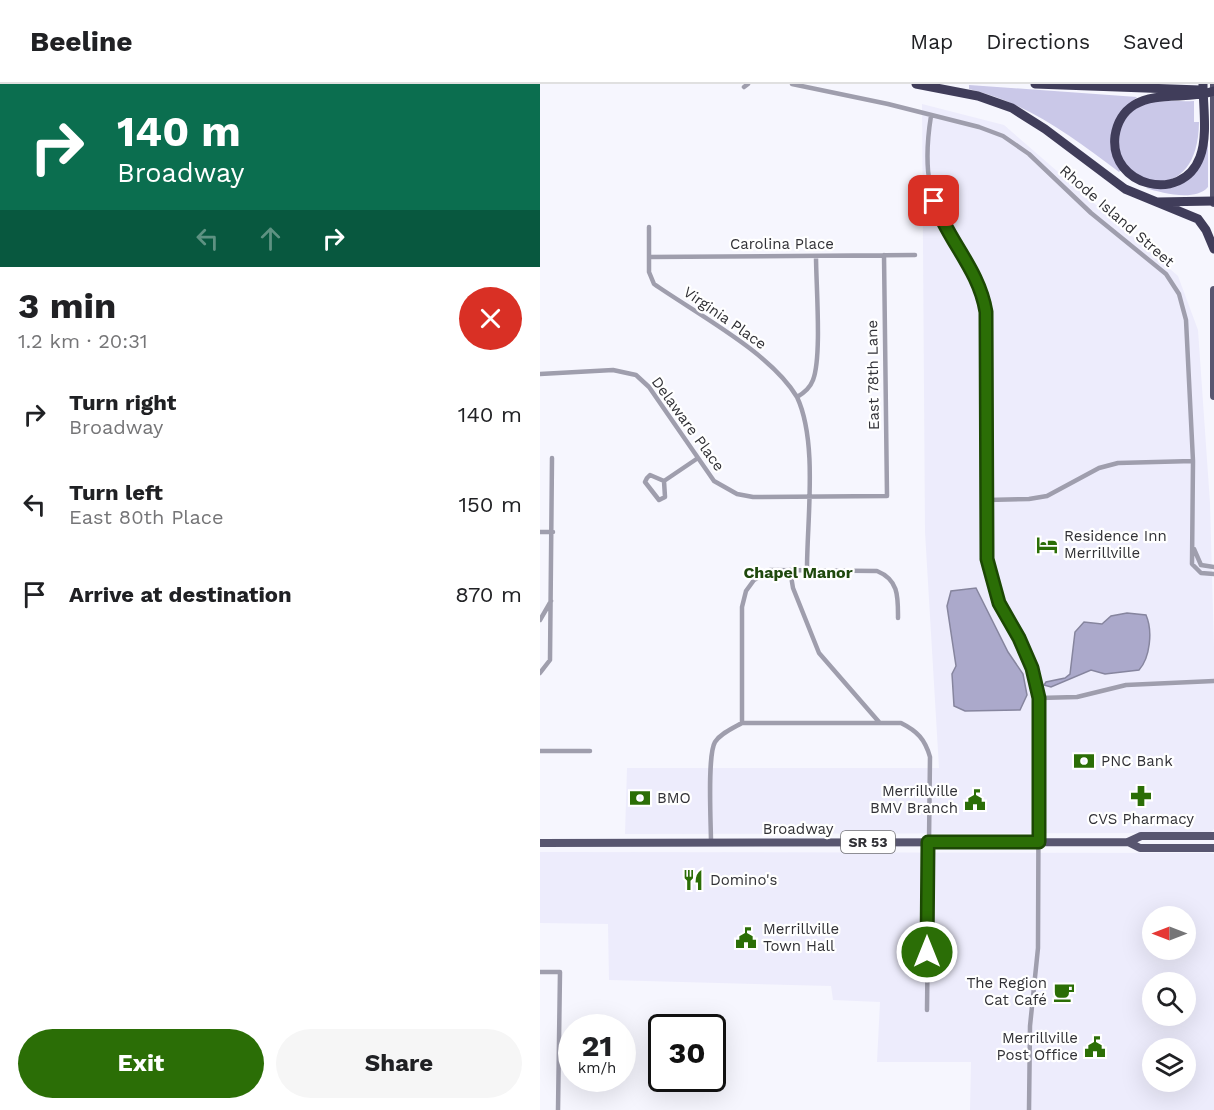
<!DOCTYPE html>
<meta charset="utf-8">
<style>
:root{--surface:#fff;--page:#f6f6f6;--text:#202124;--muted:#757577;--line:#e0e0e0;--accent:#2b6e06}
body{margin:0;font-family:"Work Sans",sans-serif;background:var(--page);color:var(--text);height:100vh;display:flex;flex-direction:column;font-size:22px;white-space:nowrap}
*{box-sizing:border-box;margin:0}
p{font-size:20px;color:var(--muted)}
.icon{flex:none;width:33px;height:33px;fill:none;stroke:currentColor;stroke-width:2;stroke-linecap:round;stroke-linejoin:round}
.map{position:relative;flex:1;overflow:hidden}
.side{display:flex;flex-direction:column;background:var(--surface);width:540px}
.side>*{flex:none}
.guide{background:#0b6e4f;color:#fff;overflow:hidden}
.needle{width:39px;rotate:270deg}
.fabs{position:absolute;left:602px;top:822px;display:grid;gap:12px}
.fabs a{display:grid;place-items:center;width:54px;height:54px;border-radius:50%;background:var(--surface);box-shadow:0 6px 24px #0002;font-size:30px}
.speed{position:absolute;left:18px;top:930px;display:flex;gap:12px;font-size:30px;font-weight:700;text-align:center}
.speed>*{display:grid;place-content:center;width:78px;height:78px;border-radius:50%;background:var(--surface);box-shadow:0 6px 24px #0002;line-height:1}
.speed small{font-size:15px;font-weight:400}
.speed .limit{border:3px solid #111;border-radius:9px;background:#fff;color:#111}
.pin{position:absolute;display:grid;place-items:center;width:51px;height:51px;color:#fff;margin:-26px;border-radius:12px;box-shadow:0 3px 9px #0006}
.me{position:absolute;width:66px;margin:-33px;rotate:0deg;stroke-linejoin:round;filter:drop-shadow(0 0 4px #0008)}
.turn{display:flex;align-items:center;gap:21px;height:126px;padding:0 18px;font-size:27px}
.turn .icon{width:78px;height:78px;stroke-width:2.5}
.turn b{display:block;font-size:42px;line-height:51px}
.lanes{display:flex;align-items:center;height:57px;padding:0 18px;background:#0003;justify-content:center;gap:30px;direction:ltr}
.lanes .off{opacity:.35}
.round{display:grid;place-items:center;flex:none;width:63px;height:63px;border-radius:32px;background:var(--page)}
.headline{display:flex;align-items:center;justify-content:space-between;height:102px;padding:0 18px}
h1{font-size:36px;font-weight:700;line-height:45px}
.cta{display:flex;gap:12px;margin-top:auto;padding:12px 18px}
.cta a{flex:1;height:69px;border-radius:36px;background:var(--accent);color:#fff;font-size:24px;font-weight:700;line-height:69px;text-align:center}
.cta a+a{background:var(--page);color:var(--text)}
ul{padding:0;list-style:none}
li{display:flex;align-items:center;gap:18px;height:90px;padding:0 18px}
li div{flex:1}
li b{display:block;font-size:22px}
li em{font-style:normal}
header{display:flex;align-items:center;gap:36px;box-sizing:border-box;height:84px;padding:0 30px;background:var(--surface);border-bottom:2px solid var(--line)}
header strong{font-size:28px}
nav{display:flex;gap:33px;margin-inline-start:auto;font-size:21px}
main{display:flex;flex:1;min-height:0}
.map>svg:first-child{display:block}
.built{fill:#edecfc;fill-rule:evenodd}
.green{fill:#cac8e8}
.water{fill:#aba9cb;stroke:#86859e;stroke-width:1.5}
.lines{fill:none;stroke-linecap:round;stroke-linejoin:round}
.street{stroke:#9f9ead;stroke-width:4.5}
.primary{stroke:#585670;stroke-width:8}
.highway{stroke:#403d5a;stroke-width:9}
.route-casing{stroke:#1c4804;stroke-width:15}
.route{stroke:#2b6e06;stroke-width:10}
.labels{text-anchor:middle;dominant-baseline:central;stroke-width:4.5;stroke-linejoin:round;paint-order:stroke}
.shield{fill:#fff;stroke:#6f6f72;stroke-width:1.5}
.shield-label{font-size:14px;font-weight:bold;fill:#313136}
.street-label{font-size:15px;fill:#313136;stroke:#fff}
.poi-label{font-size:15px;fill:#313136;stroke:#fff;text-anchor:start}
.neighbourhood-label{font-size:16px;font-weight:bold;fill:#1f490d;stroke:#fff}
</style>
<header>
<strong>Beeline</strong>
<nav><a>Map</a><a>Directions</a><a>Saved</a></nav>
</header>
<main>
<section class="side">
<div class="guide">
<div class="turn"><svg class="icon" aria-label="right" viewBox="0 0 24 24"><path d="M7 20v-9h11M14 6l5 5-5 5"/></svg><div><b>140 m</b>Broadway</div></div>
<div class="lanes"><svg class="icon off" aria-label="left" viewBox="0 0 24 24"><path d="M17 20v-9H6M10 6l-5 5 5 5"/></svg><svg class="icon off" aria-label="ahead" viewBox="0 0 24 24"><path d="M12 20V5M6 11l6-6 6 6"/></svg><svg class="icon" aria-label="right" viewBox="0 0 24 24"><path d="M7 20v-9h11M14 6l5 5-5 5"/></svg></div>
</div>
<div class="headline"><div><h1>3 min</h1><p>1.2 km · 20:31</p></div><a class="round" style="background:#d93025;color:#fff"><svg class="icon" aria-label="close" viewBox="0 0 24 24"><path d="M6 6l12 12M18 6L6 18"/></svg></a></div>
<ul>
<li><svg class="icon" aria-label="right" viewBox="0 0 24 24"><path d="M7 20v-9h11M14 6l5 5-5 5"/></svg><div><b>Turn right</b><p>Broadway</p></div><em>140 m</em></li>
<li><svg class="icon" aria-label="left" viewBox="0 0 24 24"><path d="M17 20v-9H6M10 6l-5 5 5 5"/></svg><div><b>Turn left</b><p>East 80th Place</p></div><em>150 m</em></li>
<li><svg class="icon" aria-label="arrive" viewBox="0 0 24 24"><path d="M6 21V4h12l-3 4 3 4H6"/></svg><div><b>Arrive at destination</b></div><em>870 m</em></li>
</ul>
<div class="cta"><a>Exit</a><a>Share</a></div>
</section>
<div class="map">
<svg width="674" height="1026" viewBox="0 0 674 1026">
<rect width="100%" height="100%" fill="#f6f6fe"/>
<!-- built -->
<path class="built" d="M382 20 464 41 638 192 658 246 670 419 674 564V745L670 749 85 750 87 684H399L385 448Z
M0 768 671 769 674 770V1026H430L431 978H337L340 918 293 916 291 902 69 896 68 840 0 839ZM612 832H645V866H612ZM612 898H645V932H612ZM612 964H645V998H612Z"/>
<!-- green -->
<path class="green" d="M429 1 597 13 587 22 574 71 581 86 579 88C532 53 488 19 429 5Z
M654 17V38H659C658 135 561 95 581 44 585 34 593 24 603 21 618 15 638 18 654 17Z
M668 23V103C655 118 622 109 606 104 663 109 658 66 668 23Z"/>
<!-- water -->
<path class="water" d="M436 504 468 568 483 590 487 611 480 626 425 627 414 622 412 590 416 582 407 522 411 507Z
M587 529 606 531C613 547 610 574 599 586L565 590 551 586 511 603 504 601 506 598 525 594 530 590 535 548 544 538 562 540 571 532Z"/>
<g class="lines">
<!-- street -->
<path class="street" d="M252 0 348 20 439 43 463 52 489 70 551 129 626 190 639 210 646 236 653 377 652 480 661 489 674 490
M204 3 208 0
M391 32C385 69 385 107 404 141 421 171 440 193 446 228L448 481C453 509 466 530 480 555 490 574 495 593 499 614L498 864 490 942 489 1026
M109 143V188L114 200C157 230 231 269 257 313
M109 173 375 171
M0 290 73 286 96 291 109 303 174 397 197 410 213 413 347 412 344 171
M124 397 125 413 119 416 105 398 107 394 110 391 124 397 158 374
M447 416 489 415 507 412 559 384 578 379 653 377
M0 448H13
M654 465 661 481 674 483
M267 485C267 435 278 358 257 313 264 309 270 304 273 296 282 273 276 201 276 172
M250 486 253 504 279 569 339 638
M0 536 11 517
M0 589 10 576 12 374
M499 614 537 613 586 601 674 597
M202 639H361C377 647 385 655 390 673L387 926
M0 667H50
M171 758C171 740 167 671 175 658 181 649 193 644 202 639V523L206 507 214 496 230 486 337 487C359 496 358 513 358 534
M0 888H20L18 1026"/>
<!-- primary -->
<path class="primary" d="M674 0V119
M674 206V312
M588 758 600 764H674
M0 759 588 758 601 752H674"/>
<!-- highway -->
<path class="highway" d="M376 0 438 12 472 24 505 45 585 105 658 135 666 146 674 165
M495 0 660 6
M663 0C663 22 668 52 660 73 642 121 569 102 575 52 577 39 583 28 594 21 617 7 649 16 674 7
M617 118 674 117"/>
</g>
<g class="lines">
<defs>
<path id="route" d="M387 868 388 758H499V614L492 584 479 554 459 519 447 475 446 228C439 185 408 157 394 117"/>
</defs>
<!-- route casing -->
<use href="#route" class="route-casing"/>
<!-- route -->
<use href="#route" class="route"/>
</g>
<!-- icons -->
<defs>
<symbol id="hotel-bare" viewBox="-9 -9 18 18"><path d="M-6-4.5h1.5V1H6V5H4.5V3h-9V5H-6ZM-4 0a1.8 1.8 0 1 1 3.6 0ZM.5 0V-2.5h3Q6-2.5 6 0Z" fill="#2b6e06" stroke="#fff" stroke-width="2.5" paint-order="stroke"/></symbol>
<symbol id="bank-bare" viewBox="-9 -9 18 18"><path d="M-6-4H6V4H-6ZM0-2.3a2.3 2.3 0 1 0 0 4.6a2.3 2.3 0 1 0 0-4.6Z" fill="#2b6e06" stroke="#fff" stroke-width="2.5" paint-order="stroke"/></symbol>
<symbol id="pharmacy-bare" viewBox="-9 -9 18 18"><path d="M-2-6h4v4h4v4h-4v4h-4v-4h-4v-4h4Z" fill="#2b6e06" stroke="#fff" stroke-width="2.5" paint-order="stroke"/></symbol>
<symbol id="civic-bare" viewBox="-9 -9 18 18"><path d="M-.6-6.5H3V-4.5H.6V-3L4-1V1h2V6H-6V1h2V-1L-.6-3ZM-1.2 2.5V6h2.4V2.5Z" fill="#2b6e06" stroke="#fff" stroke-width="2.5" paint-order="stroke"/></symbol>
<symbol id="restaurant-bare" viewBox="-9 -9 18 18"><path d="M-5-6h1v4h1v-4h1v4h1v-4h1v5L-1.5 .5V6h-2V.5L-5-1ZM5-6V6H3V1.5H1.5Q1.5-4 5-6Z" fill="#2b6e06" stroke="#fff" stroke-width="2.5" paint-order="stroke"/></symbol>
<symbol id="cafe-bare" viewBox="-9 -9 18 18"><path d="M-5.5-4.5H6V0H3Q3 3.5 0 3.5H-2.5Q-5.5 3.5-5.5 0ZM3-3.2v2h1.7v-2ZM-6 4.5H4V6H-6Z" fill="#2b6e06" stroke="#fff" stroke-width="2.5" paint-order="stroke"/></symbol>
</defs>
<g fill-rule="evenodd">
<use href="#hotel-bare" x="492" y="446" width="30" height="30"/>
<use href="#bank-bare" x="529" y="662" width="30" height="30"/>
<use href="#pharmacy-bare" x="586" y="697" width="30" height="30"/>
<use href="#bank-bare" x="85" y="699" width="30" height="30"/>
<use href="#civic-bare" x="420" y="701" width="30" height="30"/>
<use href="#restaurant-bare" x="138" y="781" width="30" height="30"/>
<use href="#civic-bare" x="191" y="839" width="30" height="30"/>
<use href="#cafe-bare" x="509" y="893" width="30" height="30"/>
<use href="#civic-bare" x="540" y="948" width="30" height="30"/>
</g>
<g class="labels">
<!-- shield labels -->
<rect class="shield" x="301" y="747" width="54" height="22" rx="4.5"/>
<g class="shield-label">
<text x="328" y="758">SR 53</text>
</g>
<!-- street labels -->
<g class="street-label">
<text transform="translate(577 132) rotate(41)">Rhode Island Street</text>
<text x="242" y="160">Carolina Place</text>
<text transform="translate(185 234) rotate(35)">Virginia Place</text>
<text transform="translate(333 291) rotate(-91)">East 78th Lane</text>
<text transform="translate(148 340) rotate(54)">Delaware Place</text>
<text x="258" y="745">Broadway</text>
</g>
<!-- poi labels -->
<g class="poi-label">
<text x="524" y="452">Residence Inn<tspan x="524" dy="17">Merrillville</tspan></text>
<text x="561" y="677">PNC Bank</text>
<text x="418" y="707" text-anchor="end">Merrillville<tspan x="418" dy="17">BMV Branch</tspan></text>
<text x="117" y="714">BMO</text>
<text x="601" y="735" text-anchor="middle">CVS Pharmacy</text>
<text x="170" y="796">Domino's</text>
<text x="223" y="845">Merrillville<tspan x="223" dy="17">Town Hall</tspan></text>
<text x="507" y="899" text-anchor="end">The Region<tspan x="507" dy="17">Cat Café</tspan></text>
<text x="538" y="954" text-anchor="end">Merrillville<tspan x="538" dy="17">Post Office</tspan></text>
</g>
<!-- neighbourhood labels -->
<g class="neighbourhood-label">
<text x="258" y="488">Chapel Manor</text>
</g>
</g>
</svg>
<div class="fabs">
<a><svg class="needle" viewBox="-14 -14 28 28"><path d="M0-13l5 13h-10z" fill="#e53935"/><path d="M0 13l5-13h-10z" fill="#757577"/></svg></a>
<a><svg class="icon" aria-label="search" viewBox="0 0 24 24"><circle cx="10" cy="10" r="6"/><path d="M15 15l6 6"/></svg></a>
<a><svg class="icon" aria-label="layers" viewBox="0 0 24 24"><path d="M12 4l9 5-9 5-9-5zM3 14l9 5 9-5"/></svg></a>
</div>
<div class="speed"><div>21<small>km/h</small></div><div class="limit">30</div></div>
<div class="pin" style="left:394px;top:117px;background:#d93025"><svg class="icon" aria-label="arrive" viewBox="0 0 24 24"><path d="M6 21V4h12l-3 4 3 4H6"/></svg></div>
<svg class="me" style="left:387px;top:868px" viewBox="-20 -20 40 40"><circle r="17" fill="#2b6e06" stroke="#fff" stroke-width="3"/><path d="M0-11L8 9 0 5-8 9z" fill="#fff"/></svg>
</div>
</main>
